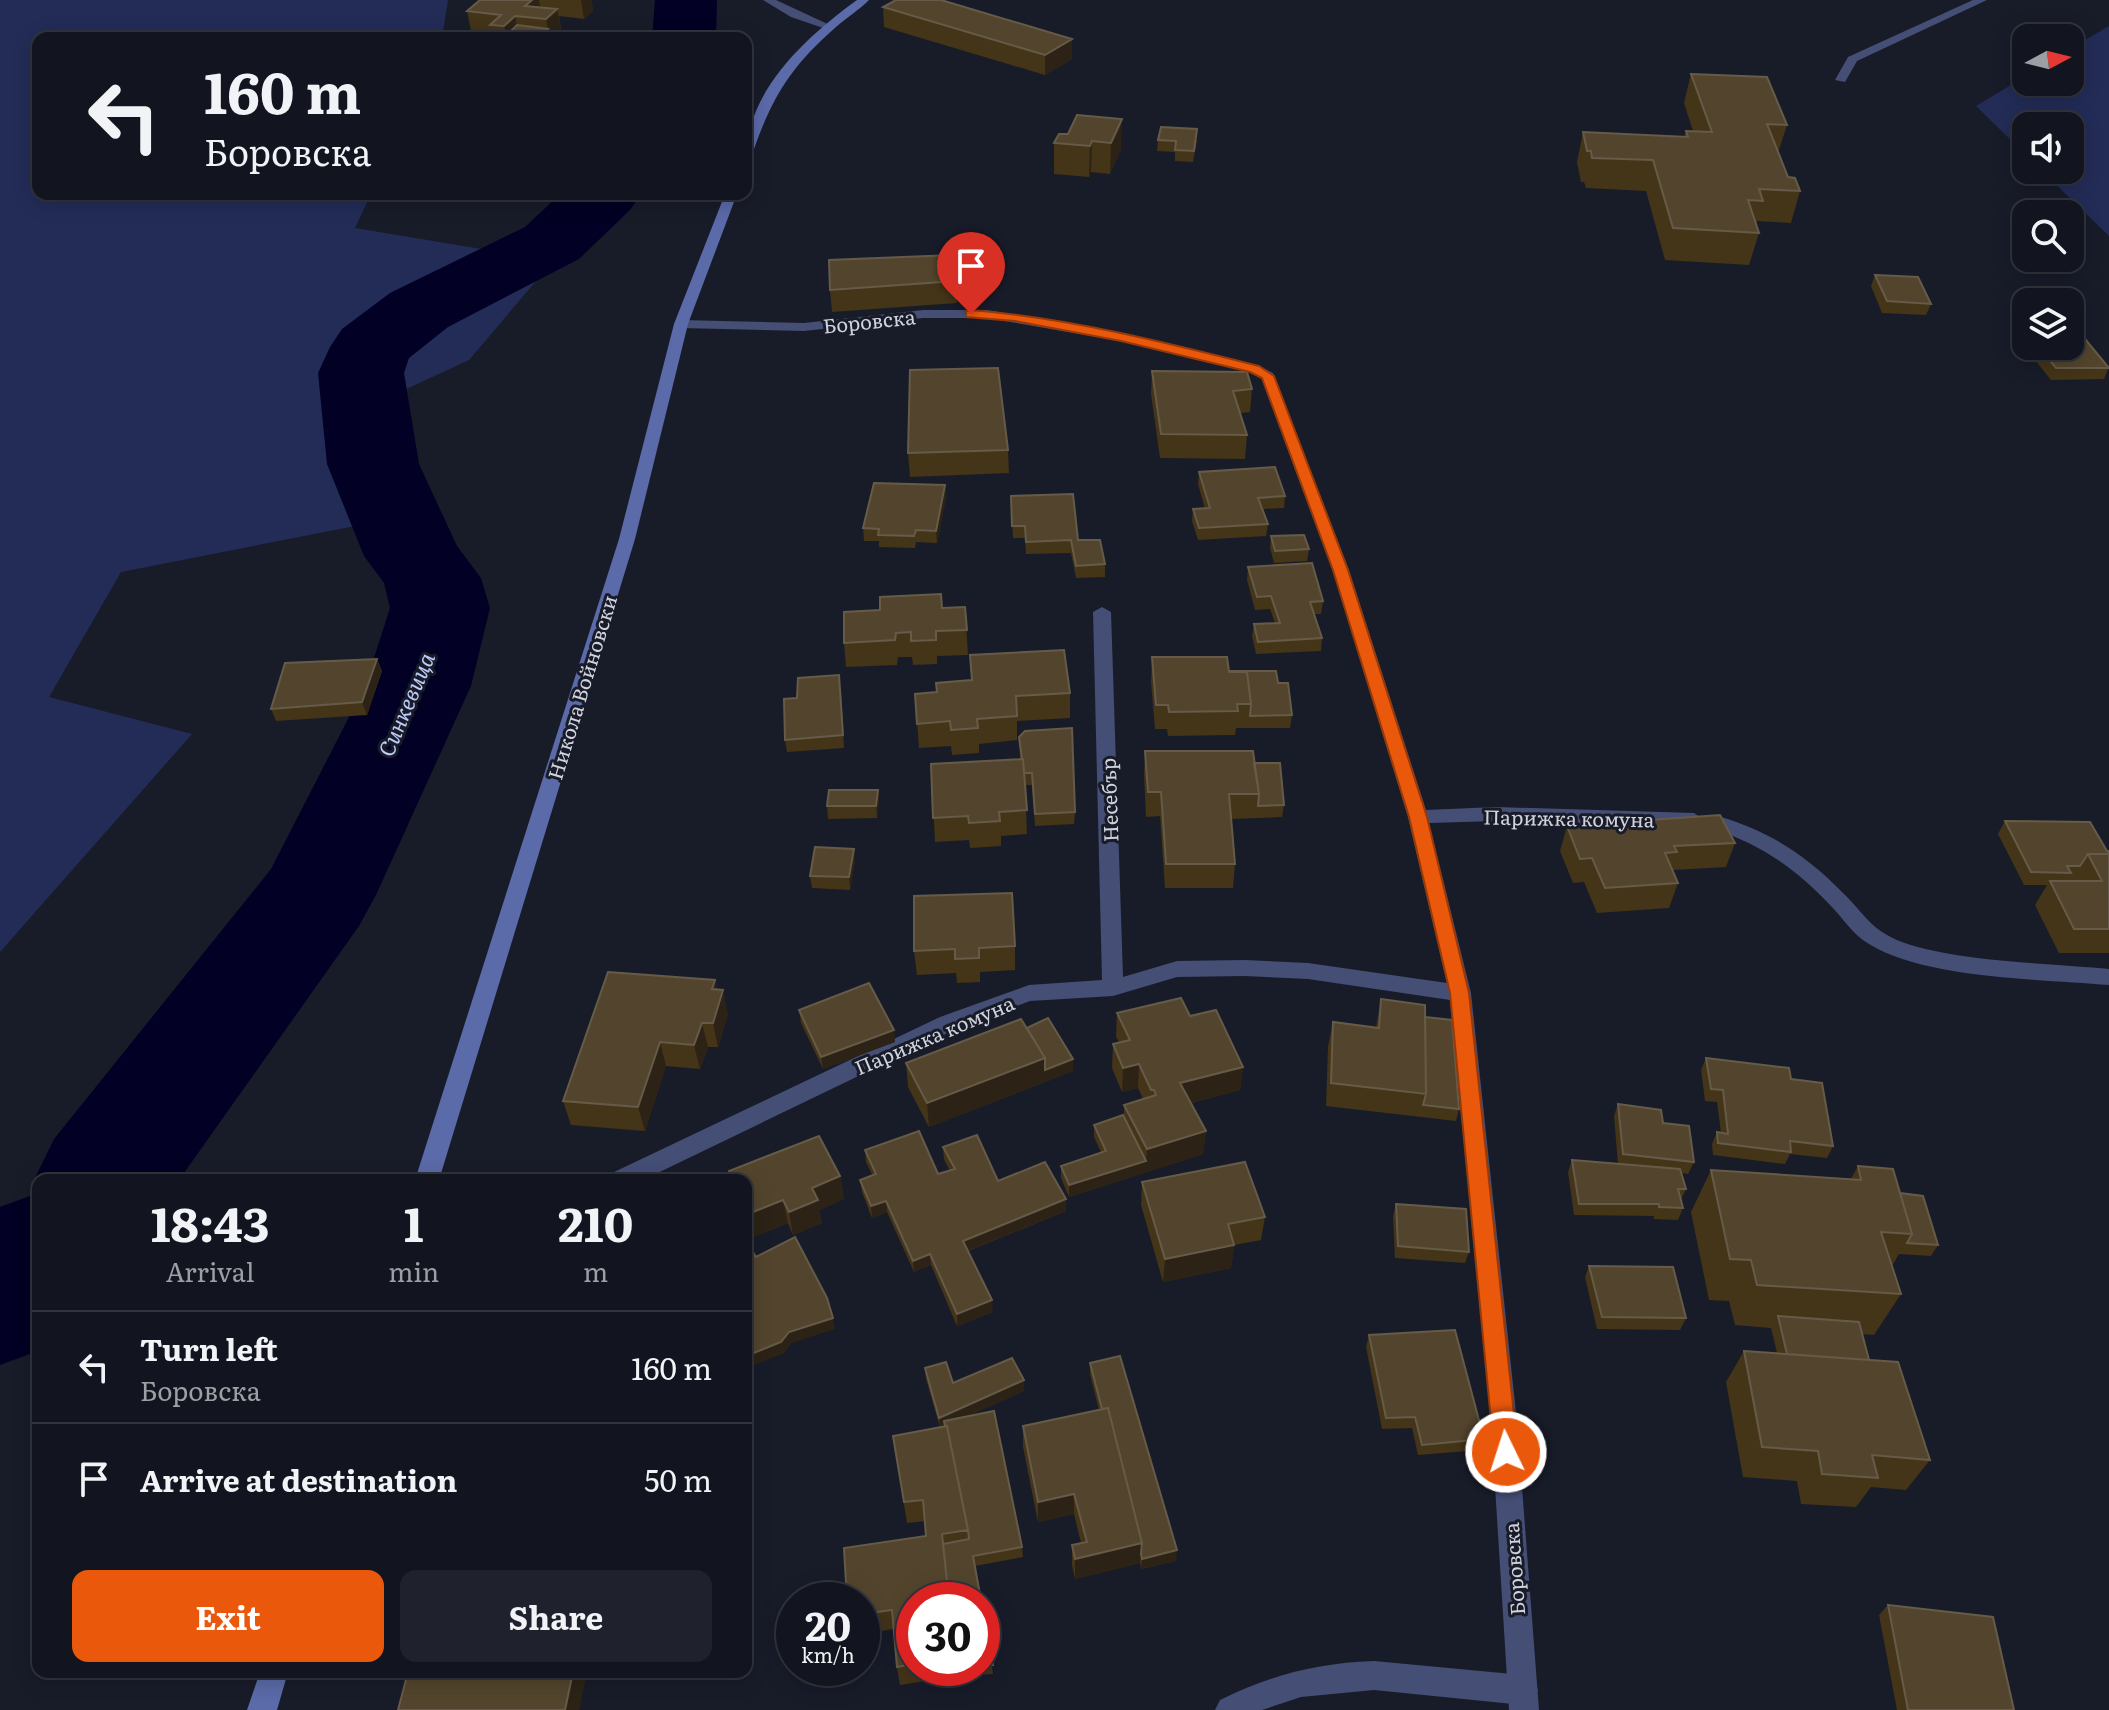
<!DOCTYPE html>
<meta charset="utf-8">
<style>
:root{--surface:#12151f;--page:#1f222c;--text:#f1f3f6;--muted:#9c9fa4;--line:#31343d;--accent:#ea580c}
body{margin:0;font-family:Literata,serif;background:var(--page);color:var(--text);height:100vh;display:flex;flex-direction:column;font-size:30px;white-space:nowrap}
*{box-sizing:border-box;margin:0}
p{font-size:26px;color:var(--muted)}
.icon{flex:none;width:44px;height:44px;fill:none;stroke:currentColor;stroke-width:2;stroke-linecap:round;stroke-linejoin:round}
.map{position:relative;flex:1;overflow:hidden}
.side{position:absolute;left:32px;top:1174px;width:720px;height:504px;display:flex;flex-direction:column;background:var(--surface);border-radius:16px;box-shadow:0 4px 20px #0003,0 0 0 2px var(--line)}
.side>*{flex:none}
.banner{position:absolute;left:32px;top:32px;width:720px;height:168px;border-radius:16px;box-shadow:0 4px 20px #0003,0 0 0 2px var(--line);background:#12151f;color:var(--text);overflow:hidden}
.needle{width:52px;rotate:83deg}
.fabs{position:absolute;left:2012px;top:24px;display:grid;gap:16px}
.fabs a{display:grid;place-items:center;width:72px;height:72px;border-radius:16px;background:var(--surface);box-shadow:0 4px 20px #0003,0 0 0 2px var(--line);font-size:40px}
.speed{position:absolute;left:776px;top:1582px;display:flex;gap:16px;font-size:40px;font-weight:700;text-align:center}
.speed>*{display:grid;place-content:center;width:104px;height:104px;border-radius:50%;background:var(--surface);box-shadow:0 4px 20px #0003,0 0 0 2px var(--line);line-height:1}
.speed small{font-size:20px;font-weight:400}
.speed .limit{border:12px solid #d22;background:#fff;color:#111}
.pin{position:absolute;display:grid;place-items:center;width:68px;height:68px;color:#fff;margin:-82px -34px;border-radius:50% 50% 50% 0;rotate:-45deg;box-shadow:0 0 8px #0007}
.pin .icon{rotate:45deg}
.me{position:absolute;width:88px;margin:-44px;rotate:356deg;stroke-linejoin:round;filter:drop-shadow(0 0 6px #0008)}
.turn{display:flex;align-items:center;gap:28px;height:168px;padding:0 40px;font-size:36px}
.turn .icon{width:104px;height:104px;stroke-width:2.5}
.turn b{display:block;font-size:56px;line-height:68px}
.eta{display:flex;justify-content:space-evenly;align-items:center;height:136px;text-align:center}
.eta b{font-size:48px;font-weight:700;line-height:56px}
.primary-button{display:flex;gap:16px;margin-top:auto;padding:16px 40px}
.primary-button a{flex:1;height:92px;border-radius:16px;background:var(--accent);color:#fff;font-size:32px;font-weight:700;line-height:92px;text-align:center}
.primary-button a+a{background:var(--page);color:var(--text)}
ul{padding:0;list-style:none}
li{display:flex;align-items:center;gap:24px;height:112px;padding:0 40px;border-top:2px solid var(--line)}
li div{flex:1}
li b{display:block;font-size:30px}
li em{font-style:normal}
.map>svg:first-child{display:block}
.green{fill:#232c57}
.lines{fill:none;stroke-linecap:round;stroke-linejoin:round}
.river{fill:#020024;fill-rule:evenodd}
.lane{fill:#454e75;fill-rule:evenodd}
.street{fill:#454e75;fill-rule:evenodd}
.secondary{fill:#5b6aa8;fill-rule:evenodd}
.wall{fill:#443418}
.shaded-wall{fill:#2c2316}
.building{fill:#53452d;stroke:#665b48;stroke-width:2}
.route{fill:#ea580c;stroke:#983908;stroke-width:2}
.labels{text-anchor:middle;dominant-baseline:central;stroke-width:6;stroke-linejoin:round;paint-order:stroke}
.street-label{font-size:20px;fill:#d0d2dc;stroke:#181c29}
.water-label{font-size:22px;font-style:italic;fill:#bdcafa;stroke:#181c29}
</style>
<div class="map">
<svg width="2109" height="1710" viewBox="0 0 2109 1710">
<rect width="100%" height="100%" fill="#181c29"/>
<!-- green -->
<path class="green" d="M0 0H448L442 38H38V194H371L355 228 553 261 469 360 404 390 402 489 360 525 121 572 49 697 192 734 0 952Z
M2109 26V236L2041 170H2070V126H2026V155L1976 106 2026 76V82H2070V49Z"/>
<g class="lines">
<!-- river -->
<path class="river" d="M655 0H717L716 38H652Z
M560 194H641L630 210 579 259 448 327 409 358 404 373 419 464 457 546 481 578 490 608 471 686 376 895 359 926 179 1180H38V1189L34 1180 54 1139 271 869 365 686 390 608 384 583 364 556 327 464 318 373 330 347 342 329 390 293 525 227Z
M38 1193V1351L0 1365V1207Z"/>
<!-- lane -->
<path class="lane" d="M763 0H776L834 27 829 30 791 17Z
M1721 817C1771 832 1807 856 1843 893 1856 905 1867 922 1882 932 1926 962 2053 963 2109 969V985C2042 979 1925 979 1869 944 1853 935 1843 918 1830 905 1796 869 1762 845 1714 829L1711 824Z
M1374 1661 1523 1675 1533 1680 1538 1690 1533 1700 1523 1705 1374 1690 1301 1697 1262 1710H1215L1220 1700C1271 1675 1317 1663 1374 1661Z"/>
<!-- street -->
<path class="street" d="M1973 0H1987L1857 61 1845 82 1835 80 1848 57Z
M923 310H987L1121 333 1259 366 1273 373 1349 570 1426 810 1496 807 1694 813 1704 820 1694 827 1496 821 1429 823 1471 993 1517 1422 1539 1710H1509L1491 1422 1450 1000 1308 979 1244 976 1177 977 1113 996 1030 1001 956 1029 643 1180H608L612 1173 940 1017 1029 985 1102 980 1093 612 1102 607 1111 612 1123 977 1177 961 1244 960 1308 963 1447 983 1408 817 1333 570 1262 379 1249 372 1121 341 987 318H923L804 331 681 328 674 324 681 320 804 323Z"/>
<!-- secondary -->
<path class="secondary" d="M857 0H869C859 10 846 18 836 27 790 67 771 99 752 155L746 159C746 91 806 37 857 0Z
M725 194H737L688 324 635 539 439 1180H415L619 539 674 324Z
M260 1672H288L277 1710H247Z"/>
</g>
<!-- wall -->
<path class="wall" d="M480 0H591L593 10 584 19 559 16 561 29 551 38H493L492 33 471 31 467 11Z
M883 7 1072 39V59L1045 75 884 27Z
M1691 74 1787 125 1778 153 1788 177 1800 191 1791 223 1757 221 1756 225 1759 233 1749 265 1665 260 1646 191 1586 188 1584 182H1581L1577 162 1583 132 1684 137 1686 131H1693L1684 103Z
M1077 115 1121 149 1110 174 1091 172 1089 177 1054 174V143L1068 134Z
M1158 140H1197L1193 162 1175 161V152L1157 151Z
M1875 275 1931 304 1926 315 1882 313 1871 286Z
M956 281 957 303 832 312 830 290Z
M2021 325H2026V346H2070L2109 367 2104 379 2051 380 2016 336Z
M1152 371 1252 389 1250 412 1240 413 1247 435 1245 459 1160 458 1151 394Z
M1008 450 1009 473 910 477 908 453Z
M1199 472 1285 496 1284 508 1263 509 1268 524 1266 536 1198 540 1192 521 1193 509H1205L1198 484Z
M945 485 946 497 937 543 916 542 915 548 879 547V541H864L863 528Z
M1011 496 1078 540 1105 564V577L1076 578 1071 553 1026 554 1025 538H1013Z
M1271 536 1309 549 1307 561 1274 563 1270 548Z
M1248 567 1323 601 1321 614H1314L1322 638 1321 651 1256 654 1252 636 1254 624 1275 623 1270 609 1255 610 1247 580Z
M965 607 968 655 937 656V664L913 665 912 657H898L897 665 846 667 844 643 942 608Z
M1152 657 1229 671 1278 683 1292 715 1290 728H1236L1235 735 1168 736 1167 729H1155L1151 682Z
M377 659 382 671 367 715 276 721 271 709Z
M841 688 844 748 787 752 785 740 797 698Z
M936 692 1070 693V718L1017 721V740L979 744V753L952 755 951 746 919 748 915 694Z
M1019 737 1075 812 1074 824 1035 826 1032 785H1025L1027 834 1001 836V846L970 848 969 840 935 842 931 764 1020 759Z
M1145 751 1254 763 1284 805 1282 817 1231 819 1235 864 1233 888H1165L1160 816 1146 817 1144 775Z
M878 790 879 802 877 818 828 819 827 806Z
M2005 821 2109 851V953H2059L2035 905 2047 885H2024L1998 834Z
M1567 826 1735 843 1726 867 1673 870 1678 883 1669 908 1597 913 1584 882 1573 883 1560 851Z
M855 861 850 890 812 888 810 876Z
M1015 946V970L980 972V982L957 983 956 973 917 975 914 951Z
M715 980 717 990 728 1014 718 1047H708L700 1069 666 1066 645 1131 571 1125 563 1101Z
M1381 999 1425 1017 1459 1109 1456 1121 1326 1106 1328 1046 1333 1022 1376 1027Z
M799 1010 895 1042 823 1069 801 1023Z
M1117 1013 1190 1016 1243 1067 1240 1090 1191 1103 1206 1131 1203 1154 1069 1197 1061 1178V1166L1101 1152 1094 1137V1125L1124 1116V1105L1143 1099 1138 1088 1122 1092 1112 1068 1113 1044 1119 1042 1116 1037Z
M1027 1028 1073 1071 929 1127 908 1087 906 1063Z
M1706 1058 1791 1079 1833 1146 1827 1158 1790 1154 1785 1164 1713 1155 1712 1144 1717 1132 1721 1133 1717 1102 1705 1101 1701 1070Z
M1618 1104 1663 1123 1694 1162 1688 1174 1682 1173 1686 1189 1681 1200 1683 1208 1678 1220 1654 1219V1216L1574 1215 1568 1172 1572 1160 1618 1164 1614 1116Z
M943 1147 998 1181 1066 1211 968 1251 993 1312 957 1326 931 1265 914 1272 887 1212 872 1218 862 1192 860 1180 873 1176 866 1162 865 1150 938 1174 950 1171 944 1159Z
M1858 1166 1900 1193 1938 1245 1931 1256 1899 1254 1892 1266 1901 1294 1874 1335 1862 1334 1869 1360 1930 1460 1906 1490 1871 1487 1856 1507 1801 1504 1797 1481 1743 1477 1726 1382 1744 1351 1777 1353 1771 1328 1735 1325 1729 1301 1709 1300 1691 1212 1711 1170 1851 1179Z
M729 1171 840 1176 844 1199 819 1210 822 1223 793 1235 788 1223 753 1237 746 1221V1180H731Z
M1142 1182 1265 1217 1261 1240 1234 1245 1231 1268 1163 1282 1141 1205Z
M1396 1204 1469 1252 1465 1263 1395 1258 1393 1216Z
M1589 1266 1686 1318 1680 1330 1597 1329 1585 1277Z
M1369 1335 1484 1439 1480 1450 1418 1455 1412 1428 1382 1429 1366 1347Z
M1090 1363 1176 1561 1141 1569 1140 1563 1075 1579 1072 1565V1545L1081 1543 1074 1514 1038 1522 1023 1447V1426L1099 1410 1090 1374Z
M925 1368 953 1383 1024 1380V1391L970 1415 1022 1547 1023 1557 975 1566 914 1600V1668H982V1605L993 1674 957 1676V1672V1676L900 1685 897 1667 893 1629 862 1634V1600L926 1536 925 1521 907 1523 893 1436 940 1427 926 1379Z
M1888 1605 2014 1710H1897L1879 1615Z"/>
<!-- shaded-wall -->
<path class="shaded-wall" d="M532 0H539L542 15 525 6Z
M581 0H591L593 10 584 19Z
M557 9 561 29 550 38 546 19Z
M515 16 519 36H506L507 38 504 26Z
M548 29 550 38H538Z
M1072 39V59L1045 75V55Z
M1122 119 1121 149 1110 174 1111 143Z
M1092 141 1091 172 1089 177 1090 146Z
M945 485 946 497 937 543 936 531Z
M377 659 382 671 367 715 362 702Z
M878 790 879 802 877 818 876 806Z
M854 849 855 861 850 890 849 877Z
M715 980 720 1002 723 990 728 1014 718 1047 713 1023 712 989Z
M702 1023 708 1047 700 1069 694 1045Z
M894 1030 895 1042 823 1069 821 1057Z
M660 1042 666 1066 645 1131 638 1107Z
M1045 1058V1082L929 1127 927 1103Z
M1073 1059V1071L1045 1082V1070Z
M1139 1064 1138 1088 1122 1092 1123 1068Z
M1243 1067 1240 1090 1178 1106 1180 1083Z
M1206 1131 1203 1154 1069 1197V1185L1146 1161 1147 1149Z
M840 1176 844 1199 819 1210 822 1223 793 1235 789 1212 812 1188Z
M1066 1199V1211L964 1252 963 1241Z
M783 1200 788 1223 753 1237 748 1214Z
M886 1201 887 1212 872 1218 871 1206Z
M1234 1245 1231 1268 1163 1282 1165 1259Z
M930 1254 931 1265 914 1272 913 1261Z
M992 1300 993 1312 957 1326V1314Z
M833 1318 835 1329 792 1343 784 1353 746 1368V1356L789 1332Z
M1024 1380V1391L940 1429 939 1418Z
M1074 1494V1514L1038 1522V1502Z
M1142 1543 1140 1563 1075 1579V1559Z
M1177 1550 1176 1561 1141 1569 1142 1559Z
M573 1672H587L579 1710H565Z"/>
<!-- building -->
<path class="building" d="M480 0H532L525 6 557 9 546 19 515 16 504 26 490 25 501 15 467 11Z
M896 0H941L1072 39 1045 55 883 7Z
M517 25 548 29 538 38 506 36Z
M1691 74 1767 77 1787 125 1767 124 1788 177 1795 178 1800 191 1759 189 1763 201 1748 200 1759 233 1673 228 1653 160 1592 158 1591 151H1587L1583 132 1688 137 1686 131 1712 132Z
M1077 115 1122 119 1111 143 1092 141 1090 146 1054 143 1059 134H1068Z
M1161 127 1197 129 1194 151 1175 150 1176 141 1158 140Z
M953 255 956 281 830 290 829 260Z
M1875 275 1918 277 1931 304 1887 301Z
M2070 323H2072L2109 368H2056L2038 346H2070Z
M998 368 1008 450 908 453 910 370Z
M1152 371 1247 372 1252 389 1233 391 1247 435 1161 434Z
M1275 467 1285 496 1258 498 1268 524 1199 528 1193 509 1210 508 1199 472Z
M874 483 945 485 936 531 916 530 914 536 878 535 879 529 863 528Z
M1073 494 1078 540H1100L1105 564 1076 566 1071 540 1026 542 1025 526H1012L1011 496Z
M1304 535 1309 549 1275 551 1271 536Z
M1312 563 1323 601 1310 602 1322 638 1258 642 1254 624 1280 623 1271 596 1257 597 1248 567Z
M941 594 942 608 965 607 967 630 936 631V640L911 641V632L896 633 895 640 844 643V612L880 610V597Z
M1064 650 1070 693 1016 696 1017 716 977 719 978 728 951 730 950 721 917 724 915 694 937 692 936 683 972 680 970 655Z
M1152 657H1227L1229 672H1247L1251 704H1237L1238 711 1169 712 1168 705H1156Z
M377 659 362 702 271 709 285 663Z
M1229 671H1276L1278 683H1288L1292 715 1250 716 1251 704 1247 672Z
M839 675 843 735 785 740 784 699 797 698 798 678Z
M1072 728 1075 812 1035 814 1032 773H1024L1023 759H1022L1019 737 1025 731Z
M1145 751H1253L1259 794H1229L1235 864H1166L1161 792H1148Z
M1023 759 1027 810 999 812 1000 821 969 823 968 816 933 818 931 764Z
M1254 763H1280L1284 805 1258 806 1259 794Z
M829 790H878L876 806H827Z
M1720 815 1735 843 1674 846 1677 852 1665 853 1678 883 1605 888 1592 858 1580 859 1567 826Z
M2005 821 2090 822 2107 851H2109V854H2088L2080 866H2067L2071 873 2031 872Z
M815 847 854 849 849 877 810 876Z
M2088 854H2109V929H2074L2050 881H2102Z
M1012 893 1015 946 979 948V958L955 959V949L914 951V896Z
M608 972 715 980 712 989 723 990 713 1023H702L694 1045 660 1042 638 1107 563 1101Z
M869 983 894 1030 821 1057 799 1010Z
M1181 998 1190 1016 1216 1010 1243 1067 1180 1083 1206 1131 1147 1149 1124 1105 1156 1095 1154 1090H1151L1139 1064 1123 1068 1113 1044 1130 1040 1117 1013Z
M1381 999 1425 1005 1426 1094 1331 1083 1333 1022 1379 1028Z
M1425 1017 1452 1020 1459 1109 1423 1105 1426 1094Z
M1048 1018 1073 1059 1045 1070V1058L1027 1028Z
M1021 1019 1045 1058 927 1103 906 1063Z
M1706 1058 1789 1068 1791 1079 1822 1083 1833 1146 1790 1141 1791 1152 1718 1143 1717 1132 1728 1134 1723 1090 1711 1089Z
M1618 1104 1661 1110 1663 1123 1689 1126 1694 1162 1623 1154Z
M1123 1115 1146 1161 1069 1185 1061 1166 1106 1151 1094 1125Z
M919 1131 938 1174 955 1169 943 1147 977 1135 998 1181 1045 1162 1066 1199 963 1241 992 1300 957 1314 930 1254 913 1261 886 1201 871 1206 860 1180 876 1174 865 1150Z
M819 1136 840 1176 812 1188 818 1200 789 1212 783 1200 748 1214 746 1210V1180H733L729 1171Z
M1572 1160 1680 1169 1686 1189H1678L1683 1208 1659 1207V1204H1579Z
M1245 1162 1265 1217 1228 1224 1234 1245 1165 1259 1142 1182Z
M1858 1166 1893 1169 1912 1234 1881 1232 1901 1294 1757 1285 1751 1260 1730 1259 1711 1170 1861 1180Z
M1900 1193 1923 1196 1938 1245 1907 1243 1912 1234Z
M1396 1204 1466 1209 1469 1252 1398 1246Z
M795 1237 827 1298 833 1318 789 1332 781 1342 746 1356V1241L756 1257Z
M1589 1266 1673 1267 1686 1318 1602 1317Z
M1778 1316 1859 1322 1869 1360 1787 1354Z
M1455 1330 1484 1439 1422 1445 1415 1417 1386 1418 1369 1335Z
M1744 1351 1898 1362 1930 1460 1872 1455 1878 1478 1822 1474 1818 1451 1762 1447Z
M1120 1356 1177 1550 1142 1559 1141 1554 1142 1543 1108 1408 1102 1409 1090 1363Z
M1012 1358 1024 1380 939 1418 925 1368 946 1362 953 1383Z
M1108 1408 1142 1543 1075 1559 1072 1545 1087 1542 1074 1494 1038 1502 1023 1426Z
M994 1411 1022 1547 973 1556 981 1600H949L943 1544 969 1539 968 1530 947 1426H945L944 1421Z
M947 1426 968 1530 942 1534 949 1600H914V1664L897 1667 892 1610 862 1614V1600H847L844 1548 926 1536 923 1500 904 1502 893 1436Z
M982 1605 993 1665H982Z
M1888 1605 1993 1617 2014 1710H1908Z
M408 1672H573L565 1710H398Z"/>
<!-- route -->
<path class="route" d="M971 310C1068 318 1164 342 1259 366L1274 376 1348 570 1427 817 1469 993 1518 1452 1514 1460 1506 1464 1497 1460 1494 1452 1450 993 1409 817 1333 570 1262 378 1250 372 1121 341 1015 321 966 317V311Z"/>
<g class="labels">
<!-- street labels -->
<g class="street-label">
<text transform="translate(869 320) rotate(-6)">Боровска</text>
<text transform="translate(581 687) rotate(-73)">Никола Войновски</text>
<text transform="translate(1108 800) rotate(-92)">Несебър</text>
<text transform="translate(1569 817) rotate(1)">Парижка комуна</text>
<text transform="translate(934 1034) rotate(-23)">Парижка комуна</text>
<text transform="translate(1513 1569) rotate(-94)">Боровска</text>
</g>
<!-- water labels -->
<g class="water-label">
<text transform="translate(405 704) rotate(-67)">Синкевица</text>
</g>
</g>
</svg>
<div class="fabs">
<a><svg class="needle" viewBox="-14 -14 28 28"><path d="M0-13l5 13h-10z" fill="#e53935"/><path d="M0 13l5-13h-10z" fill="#9c9fa4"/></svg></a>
<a><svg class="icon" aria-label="sound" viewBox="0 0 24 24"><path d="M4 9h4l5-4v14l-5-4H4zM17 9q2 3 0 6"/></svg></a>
<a><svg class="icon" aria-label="search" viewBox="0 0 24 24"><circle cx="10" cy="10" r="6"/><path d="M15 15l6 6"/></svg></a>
<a><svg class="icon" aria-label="layers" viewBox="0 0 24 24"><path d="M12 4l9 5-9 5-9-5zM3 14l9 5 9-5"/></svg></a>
</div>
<div class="speed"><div>20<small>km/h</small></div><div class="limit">30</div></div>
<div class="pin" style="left:971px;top:314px;background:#d93025"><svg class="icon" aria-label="arrive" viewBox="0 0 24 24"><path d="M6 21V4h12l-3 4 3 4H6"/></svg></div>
<svg class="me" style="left:1506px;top:1452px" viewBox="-20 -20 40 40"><circle r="17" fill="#ea580c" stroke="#fff" stroke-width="3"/><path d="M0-11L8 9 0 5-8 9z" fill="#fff"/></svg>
<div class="banner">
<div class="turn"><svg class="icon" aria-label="left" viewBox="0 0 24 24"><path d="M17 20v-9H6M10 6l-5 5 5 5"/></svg><div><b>160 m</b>Боровска</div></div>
</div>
<section class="side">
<div class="eta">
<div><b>18:43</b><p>Arrival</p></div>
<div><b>1</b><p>min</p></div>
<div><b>210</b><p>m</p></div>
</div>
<ul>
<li><svg class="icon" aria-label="left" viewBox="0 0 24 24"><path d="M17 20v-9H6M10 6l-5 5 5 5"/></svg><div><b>Turn left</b><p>Боровска</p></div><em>160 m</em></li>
<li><svg class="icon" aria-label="arrive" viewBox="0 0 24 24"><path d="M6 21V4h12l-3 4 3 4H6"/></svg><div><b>Arrive at destination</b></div><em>50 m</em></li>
</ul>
<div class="primary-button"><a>Exit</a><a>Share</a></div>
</section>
</div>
